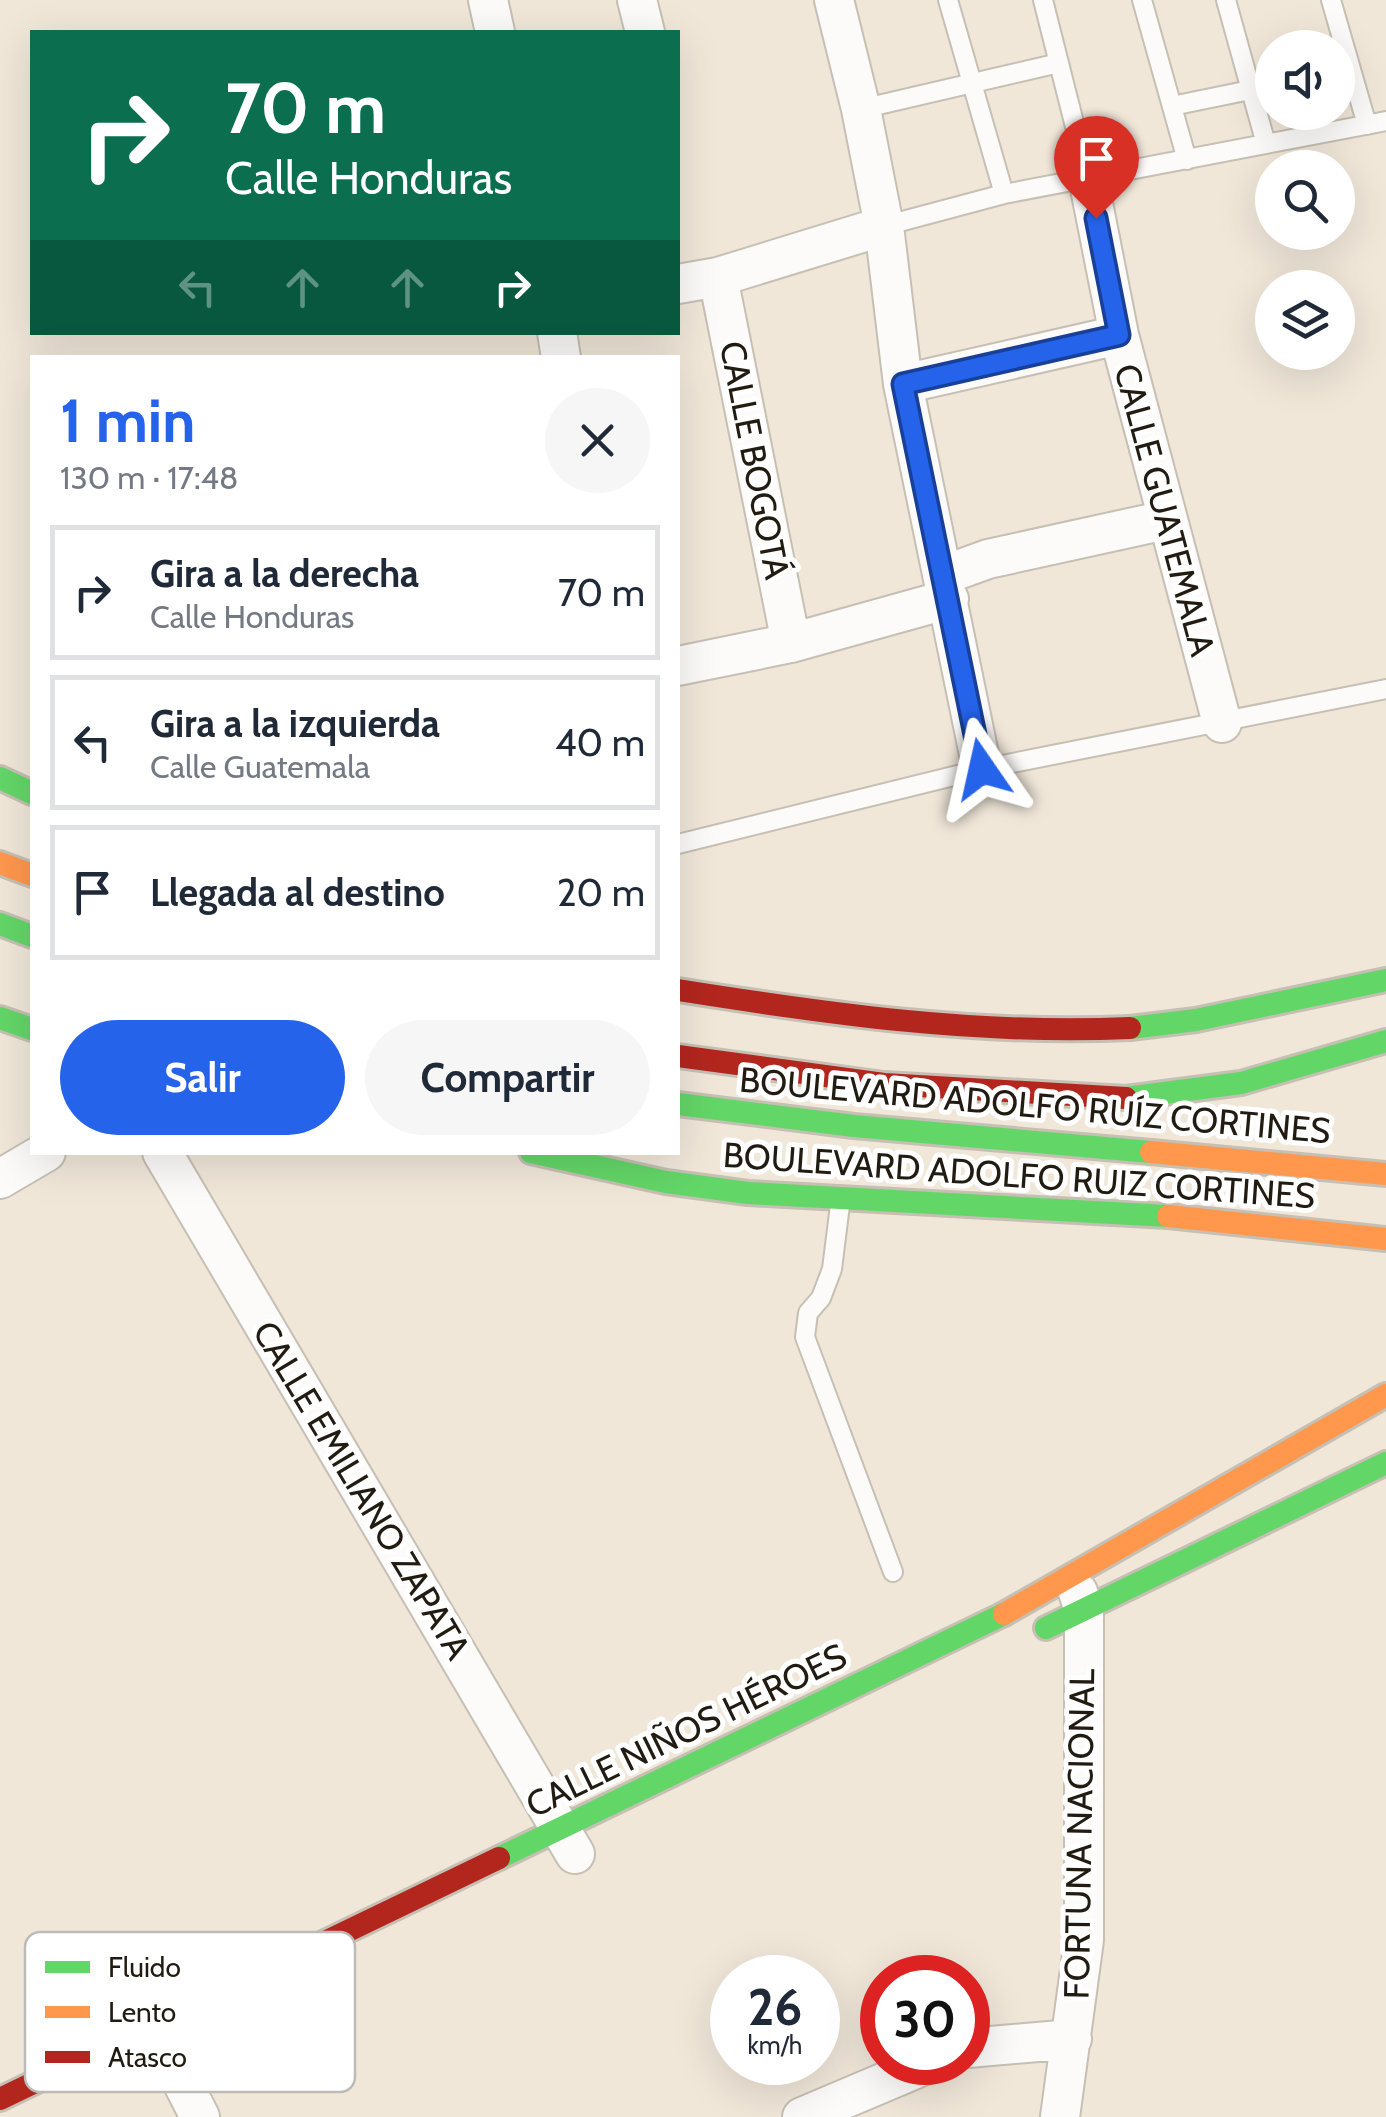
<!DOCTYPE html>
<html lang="es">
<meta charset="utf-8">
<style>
:root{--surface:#fff;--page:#f6f6f7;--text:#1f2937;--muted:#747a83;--line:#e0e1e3;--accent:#2563eb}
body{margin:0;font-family:Cabin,sans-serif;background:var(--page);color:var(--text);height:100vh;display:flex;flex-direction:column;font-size:38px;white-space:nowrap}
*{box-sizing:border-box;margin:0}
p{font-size:32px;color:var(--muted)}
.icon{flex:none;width:55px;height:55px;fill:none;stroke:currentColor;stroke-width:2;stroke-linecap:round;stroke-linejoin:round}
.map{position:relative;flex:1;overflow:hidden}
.side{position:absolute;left:30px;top:355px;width:650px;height:800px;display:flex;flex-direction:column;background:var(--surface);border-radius:0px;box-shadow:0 10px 40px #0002}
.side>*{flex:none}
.guide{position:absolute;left:30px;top:30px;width:650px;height:305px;border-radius:0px;box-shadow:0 10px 40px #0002;background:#0b6e4f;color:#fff;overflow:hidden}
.controls{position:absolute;left:1255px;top:30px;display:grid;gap:20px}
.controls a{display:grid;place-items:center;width:100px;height:100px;border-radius:50%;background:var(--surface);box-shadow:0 10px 40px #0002;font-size:50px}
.speed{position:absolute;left:710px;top:1955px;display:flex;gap:20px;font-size:50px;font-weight:700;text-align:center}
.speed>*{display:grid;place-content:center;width:130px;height:130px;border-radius:50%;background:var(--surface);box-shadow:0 10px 40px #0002;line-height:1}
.speed small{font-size:25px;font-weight:400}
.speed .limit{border:15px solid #d22;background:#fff;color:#111}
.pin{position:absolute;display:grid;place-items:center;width:85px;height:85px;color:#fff;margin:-102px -42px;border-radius:50% 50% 50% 0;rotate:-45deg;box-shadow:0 0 10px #0007}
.pin .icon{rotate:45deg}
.me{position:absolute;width:110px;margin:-55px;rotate:349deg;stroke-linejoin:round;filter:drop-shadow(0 0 8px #0008)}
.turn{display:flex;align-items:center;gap:35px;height:210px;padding:0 30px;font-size:45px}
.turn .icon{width:130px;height:130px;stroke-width:2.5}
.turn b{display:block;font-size:70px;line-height:85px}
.lanes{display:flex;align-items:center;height:95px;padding:0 30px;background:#0003;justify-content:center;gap:50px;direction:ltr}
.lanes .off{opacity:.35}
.round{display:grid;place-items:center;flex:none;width:105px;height:105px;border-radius:52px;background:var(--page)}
.overview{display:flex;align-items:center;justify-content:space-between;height:170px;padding:0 30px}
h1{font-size:60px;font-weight:700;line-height:75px;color:var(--accent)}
.action{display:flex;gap:20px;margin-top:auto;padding:20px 30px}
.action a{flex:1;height:115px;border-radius:60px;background:var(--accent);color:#fff;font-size:40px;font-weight:700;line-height:115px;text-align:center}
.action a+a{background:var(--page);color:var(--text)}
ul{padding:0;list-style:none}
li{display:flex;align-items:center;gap:30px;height:135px;margin:0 20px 15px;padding:0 10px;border:5px solid var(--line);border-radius:0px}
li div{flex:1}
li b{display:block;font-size:38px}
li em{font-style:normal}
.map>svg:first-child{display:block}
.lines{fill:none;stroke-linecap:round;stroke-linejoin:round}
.lane-casing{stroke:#c6bfb4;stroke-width:22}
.street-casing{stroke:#c6bfb4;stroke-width:42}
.fast-casing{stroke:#c6bfb4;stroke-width:28}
.slow-casing{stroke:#c6bfb4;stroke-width:28}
.jam-casing{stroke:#c6bfb4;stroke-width:28}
.lane{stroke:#fdfbf9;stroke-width:18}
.street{stroke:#fdfbf9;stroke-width:38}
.fast{stroke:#63d668;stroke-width:22}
.slow{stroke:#ff974d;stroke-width:22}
.jam{stroke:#b3261e;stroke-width:22}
.route-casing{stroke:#184099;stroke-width:25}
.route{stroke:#2563eb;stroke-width:18}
.labels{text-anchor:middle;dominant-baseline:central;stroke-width:10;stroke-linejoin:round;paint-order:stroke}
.street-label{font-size:35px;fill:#211b12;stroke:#fff}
.key{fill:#fff;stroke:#bcbbb8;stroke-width:2.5}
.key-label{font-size:28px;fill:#211b12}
</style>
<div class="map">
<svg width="1386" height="2117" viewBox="0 0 1386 2117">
<rect width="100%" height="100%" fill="#f0e7d9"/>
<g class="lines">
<defs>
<path id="lane" d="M948 0 1004 194
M1043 0 1088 178
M1142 0 1187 160
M1226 0 1266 144
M1331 0 1367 125
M1172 106 1250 90
M861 109 1059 63
M884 226 1004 194 1386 121
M678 844 982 769 1386 689
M840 1205 832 1269 821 1298 808 1313 805 1337 893 1572"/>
<path id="street" d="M488 0 495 32
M637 0 645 32
M834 0 861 109 884 226 903 384 982 769
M1088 178 1119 335 1222 723
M718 277 791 643
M678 284 718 277 884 226
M557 332 561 358
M903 384 1119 335
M944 575 988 559 1166 520
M678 666 791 643 949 599
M162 1152 575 1854
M0 1179 46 1152
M153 2025 200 2117
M968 2048 1072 2039
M802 2117 932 2062
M1060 2117 1084 1940V1611L1078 1592"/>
<path id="fast" d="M0 778 32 793
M0 924 32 936
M0 1018 32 1029
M1130 1028 1196 1020 1386 980
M1126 1098 1241 1083 1386 1041
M678 1104 854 1126 1151 1152
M531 1152 666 1182 748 1193 1168 1216
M1046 1628 1386 1463
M499 1858 1004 1614"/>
<path id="slow" d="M0 863 32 875
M1151 1152 1386 1174
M1168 1216 1386 1239
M1004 1614 1386 1395"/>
<path id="jam" d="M678 990C829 1014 978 1035 1130 1028
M678 1056 884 1084 1126 1098
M0 2099 499 1858"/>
</defs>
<!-- lane casing -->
<use href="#lane" class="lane-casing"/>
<!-- street casing -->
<use href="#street" class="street-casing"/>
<!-- fast casing -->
<use href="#fast" class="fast-casing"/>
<!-- slow casing -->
<use href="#slow" class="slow-casing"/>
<!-- jam casing -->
<use href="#jam" class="jam-casing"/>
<!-- lane -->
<use href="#lane" class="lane"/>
<!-- street -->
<use href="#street" class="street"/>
<!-- fast -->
<use href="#fast" class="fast"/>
<!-- slow -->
<use href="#slow" class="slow"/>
<!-- jam -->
<use href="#jam" class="jam"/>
</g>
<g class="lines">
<defs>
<path id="route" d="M982 769 903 384 1119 335 1096 218"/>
</defs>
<!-- route casing -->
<use href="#route" class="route-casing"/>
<!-- route -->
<use href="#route" class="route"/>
</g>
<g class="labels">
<!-- street labels -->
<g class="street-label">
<text transform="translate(755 460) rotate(79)">CALLE BOGOTÁ</text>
<text transform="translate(1165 510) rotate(75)">CALLE GUATEMALA</text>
<text transform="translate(1035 1105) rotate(5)">BOULEVARD ADOLFO RUÍZ CORTINES</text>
<text transform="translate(1019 1175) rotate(4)">BOULEVARD ADOLFO RUIZ CORTINES</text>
<text transform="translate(362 1490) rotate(59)">CALLE EMILIANO ZAPATA</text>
<text transform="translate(686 1730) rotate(-26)">CALLE NIÑOS HÉROES</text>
<text transform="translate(1079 1834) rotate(-89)">FORTUNA NACIONAL</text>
</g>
</g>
<!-- legend -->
<rect x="25" y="1932" width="330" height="160" rx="15" class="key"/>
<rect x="45" y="1961" width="45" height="12" fill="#63d668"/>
<rect x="45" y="2006" width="45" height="12" fill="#ff974d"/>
<rect x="45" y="2051" width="45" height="12" fill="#b3261e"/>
<g class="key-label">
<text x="108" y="1977">Fluido</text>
<text x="108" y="2022">Lento</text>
<text x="108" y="2067">Atasco</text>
</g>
</svg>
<div class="controls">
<a><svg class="icon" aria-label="sound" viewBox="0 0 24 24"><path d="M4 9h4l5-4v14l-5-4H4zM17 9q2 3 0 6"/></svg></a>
<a><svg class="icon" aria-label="search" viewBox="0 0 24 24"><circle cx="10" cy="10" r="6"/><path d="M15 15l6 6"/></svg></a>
<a><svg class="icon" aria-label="layers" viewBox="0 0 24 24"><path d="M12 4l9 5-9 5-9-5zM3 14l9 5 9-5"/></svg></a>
</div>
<div class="speed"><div>26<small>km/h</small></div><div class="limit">30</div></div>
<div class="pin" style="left:1096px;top:218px;background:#d93025"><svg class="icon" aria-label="arrive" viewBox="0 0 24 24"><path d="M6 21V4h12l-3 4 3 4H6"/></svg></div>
<svg class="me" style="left:982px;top:769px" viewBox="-20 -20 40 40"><path d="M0-17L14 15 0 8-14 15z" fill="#2563eb" stroke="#fff" stroke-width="4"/></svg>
<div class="guide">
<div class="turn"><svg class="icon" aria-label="right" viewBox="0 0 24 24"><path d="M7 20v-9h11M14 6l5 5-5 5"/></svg><div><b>70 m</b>Calle Honduras</div></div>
<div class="lanes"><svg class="icon off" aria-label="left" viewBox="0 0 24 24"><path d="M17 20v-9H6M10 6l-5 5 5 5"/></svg><svg class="icon off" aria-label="ahead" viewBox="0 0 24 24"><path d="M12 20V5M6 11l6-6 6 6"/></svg><svg class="icon off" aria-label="ahead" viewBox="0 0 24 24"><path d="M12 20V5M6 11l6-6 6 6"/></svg><svg class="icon" aria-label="right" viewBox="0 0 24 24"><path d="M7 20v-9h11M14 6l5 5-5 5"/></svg></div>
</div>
<section class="side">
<div class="overview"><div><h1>1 min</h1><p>130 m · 17:48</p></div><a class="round"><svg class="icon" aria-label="close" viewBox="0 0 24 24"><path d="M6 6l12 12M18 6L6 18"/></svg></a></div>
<ul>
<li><svg class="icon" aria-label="right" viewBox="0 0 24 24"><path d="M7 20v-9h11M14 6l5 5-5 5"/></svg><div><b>Gira a la derecha</b><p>Calle Honduras</p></div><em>70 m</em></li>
<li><svg class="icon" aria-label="left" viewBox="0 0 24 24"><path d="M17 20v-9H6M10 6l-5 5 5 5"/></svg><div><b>Gira a la izquierda</b><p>Calle Guatemala</p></div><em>40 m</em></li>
<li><svg class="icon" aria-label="arrive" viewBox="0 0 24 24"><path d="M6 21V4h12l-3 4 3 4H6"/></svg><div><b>Llegada al destino</b></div><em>20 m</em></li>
</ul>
<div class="action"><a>Salir</a><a>Compartir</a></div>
</section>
</div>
